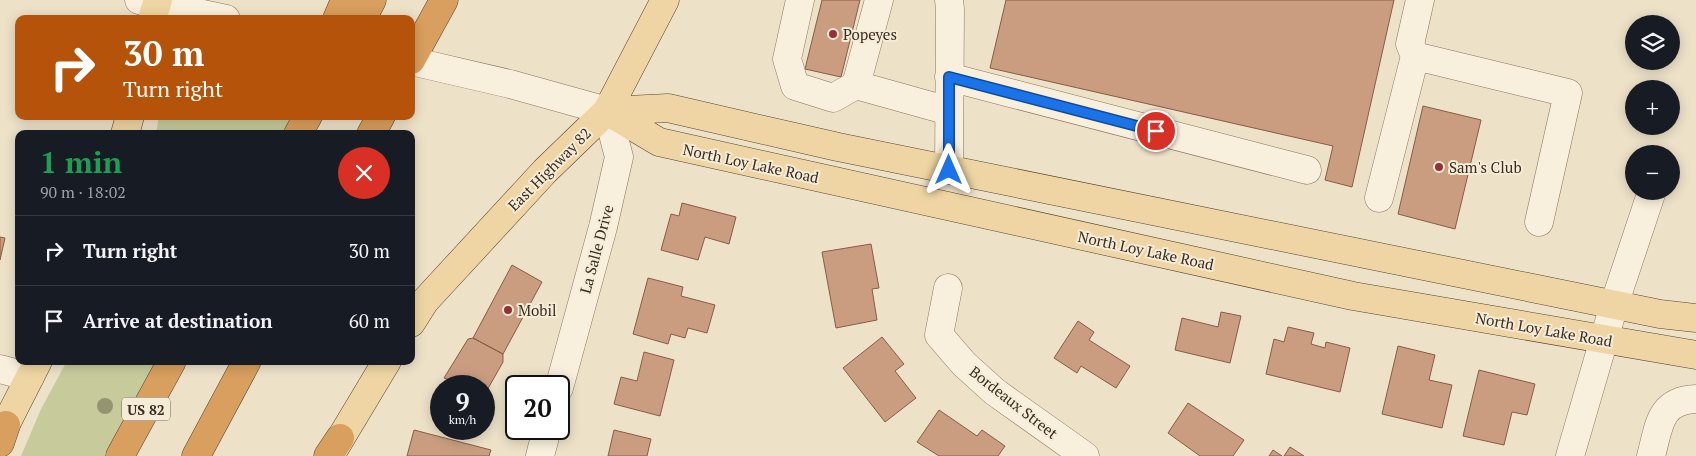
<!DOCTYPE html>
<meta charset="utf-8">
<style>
:root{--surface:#171b24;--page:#242831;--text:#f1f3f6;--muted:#9ea1a6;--line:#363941}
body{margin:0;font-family:"PT Serif",serif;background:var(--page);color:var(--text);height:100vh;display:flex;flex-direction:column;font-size:19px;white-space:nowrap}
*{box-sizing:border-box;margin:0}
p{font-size:16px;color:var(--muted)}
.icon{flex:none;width:28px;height:28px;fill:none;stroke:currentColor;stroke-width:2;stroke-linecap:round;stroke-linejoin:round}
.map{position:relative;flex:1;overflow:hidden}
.details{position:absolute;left:15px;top:130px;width:400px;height:235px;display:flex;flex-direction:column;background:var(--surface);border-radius:10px;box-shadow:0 2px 12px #0003}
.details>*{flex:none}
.banner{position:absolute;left:15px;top:15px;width:400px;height:105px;border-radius:10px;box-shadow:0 2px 12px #0003;background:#b45309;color:#fff;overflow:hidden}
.tools{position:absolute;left:1625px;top:15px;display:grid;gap:10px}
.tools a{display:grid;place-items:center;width:55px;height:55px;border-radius:50%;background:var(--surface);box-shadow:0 2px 12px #0003;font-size:25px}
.speed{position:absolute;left:430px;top:375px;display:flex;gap:10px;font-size:25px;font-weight:700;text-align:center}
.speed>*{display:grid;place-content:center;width:65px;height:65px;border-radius:50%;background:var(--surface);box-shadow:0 2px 12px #0003;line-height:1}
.speed small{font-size:12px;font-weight:400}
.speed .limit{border:2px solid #111;border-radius:8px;background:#fff;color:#111}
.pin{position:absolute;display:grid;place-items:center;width:42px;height:42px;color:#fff;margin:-21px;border:2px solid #fff;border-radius:50%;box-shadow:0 1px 5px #0007}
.me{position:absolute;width:55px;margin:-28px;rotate:0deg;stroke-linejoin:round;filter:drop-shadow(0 0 4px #0008)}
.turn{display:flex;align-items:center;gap:18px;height:105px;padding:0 25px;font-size:22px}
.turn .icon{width:65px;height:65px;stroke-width:2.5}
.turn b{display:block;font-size:35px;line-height:42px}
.round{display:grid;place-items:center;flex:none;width:52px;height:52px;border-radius:26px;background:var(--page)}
.overview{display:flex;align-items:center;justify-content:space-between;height:85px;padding:0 25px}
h1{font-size:30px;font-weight:600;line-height:38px;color:#1e9e55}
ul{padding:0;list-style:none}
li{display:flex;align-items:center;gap:15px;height:70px;padding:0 25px;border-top:1px solid var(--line)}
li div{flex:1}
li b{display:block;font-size:19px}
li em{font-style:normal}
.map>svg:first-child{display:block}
.green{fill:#c7cb9c}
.building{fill:#ca9d80;stroke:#875d44}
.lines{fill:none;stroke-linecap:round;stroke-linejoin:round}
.minor-casing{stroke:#89745e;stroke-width:29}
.major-casing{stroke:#574232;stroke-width:29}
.highway-casing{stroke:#574232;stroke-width:29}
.minor{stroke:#f8efdc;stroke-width:28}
.major{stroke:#eed5a3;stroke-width:28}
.highway{stroke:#d89f5e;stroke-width:28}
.tree{fill:#949470}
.route-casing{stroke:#114b97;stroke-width:12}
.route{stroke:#1a73e8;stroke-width:9}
.poi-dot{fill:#963033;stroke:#f5ecd8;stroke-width:2}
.labels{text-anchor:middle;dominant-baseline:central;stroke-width:4;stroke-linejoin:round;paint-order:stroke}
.shield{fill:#f5ecd8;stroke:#726658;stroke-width:1}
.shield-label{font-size:14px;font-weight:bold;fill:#3a2c21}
.poi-label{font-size:15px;fill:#3a2c21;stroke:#f5ecd8;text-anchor:start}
.street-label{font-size:15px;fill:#3a2c21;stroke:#f5ecd8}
</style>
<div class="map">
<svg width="1696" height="456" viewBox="0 0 1696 456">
<rect width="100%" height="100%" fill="#ede1c8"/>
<!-- green -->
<path class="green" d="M159 116H296L286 134H156Z
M67 361H163L111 456H21L41 409Z"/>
<!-- building -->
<path class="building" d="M822 0H860L841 77 805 69Z
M1006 0H1394L1352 187 1325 180 1333 146 990 68Z
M1423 106 1481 120 1455 229 1398 214Z
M682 203 736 217 729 244 705 237 698 260 661 250 671 214 679 216Z
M0 237 5 238 0 260Z
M871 244 879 288 872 289 877 320 836 328 822 252Z
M512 265 542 282 503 354 473 338Z
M648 278 683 287 681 296 715 305 707 333 688 328 685 338 671 334 668 344 633 334Z
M1221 312 1241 316 1230 363 1175 350 1182 318 1218 327Z
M1078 321 1094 332 1089 340 1130 366 1116 388 1081 366 1077 373 1054 358Z
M1288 327 1314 333 1311 344 1325 348 1326 342 1350 348 1340 392 1266 374 1274 339 1284 342Z
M882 337 904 364 895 371 916 398 885 422 843 368Z
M473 338 503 354V362L486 392 484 391V386H468L444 378 468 339Z
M1398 346 1435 355 1429 380 1452 385 1442 428 1382 414Z
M644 352 674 360 660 416 614 404 621 377 637 381Z
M1479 370 1535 384 1527 415 1512 412 1504 445 1463 436Z
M1188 403 1244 440 1233 456H1200L1168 433Z
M939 410 977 436 982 430 1005 446 998 456H939L917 442Z
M414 430 491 450 489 456H407Z
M614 430 651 439 647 456H608Z
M1290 447 1304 456H1284Z
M1273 450 1282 456H1269Z"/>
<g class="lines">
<defs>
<path id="minor" d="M139 0 226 19
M800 0 787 59 795 86 833 98 856 85 879 0
M949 0 950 9 949 170
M1420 0 1410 44 1415 56 1568 93 1539 222
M411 61 510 84 607 111 619 157 603 227 559 388
M949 77 1307 170
M856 85 949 111
M1379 198 1415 56
M948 288 939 335 964 364 995 392 1085 456
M0 369 30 377
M540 456 547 429
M1570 456 1614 305 1652 191
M1651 456C1659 427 1659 400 1696 399"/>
<path id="major" d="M152 19 158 0
M607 111 659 142 1353 296 1696 355
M607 111 668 108 838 147 1660 314 1696 318
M125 134 130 116
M411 323 425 301 545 171 607 111 665 0
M0 436 38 361
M330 456 387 361"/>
<path id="highway" d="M337 19 345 0
M362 19 372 0
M411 60 444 0
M298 134 308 116
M371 134 381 116
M0 443 6 425
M120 456 172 361
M196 456 247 361
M328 456 340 438"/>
</defs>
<!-- minor casing -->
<use href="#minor" class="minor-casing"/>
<!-- major casing -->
<use href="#major" class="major-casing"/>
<!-- highway casing -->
<use href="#highway" class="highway-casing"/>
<!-- minor -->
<use href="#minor" class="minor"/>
<!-- major -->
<use href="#major" class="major"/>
<!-- highway -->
<use href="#highway" class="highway"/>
</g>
<!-- trees -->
<circle class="tree" cx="105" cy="406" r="8"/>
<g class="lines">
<defs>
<path id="route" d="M949 170V77L1156 131"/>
</defs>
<!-- route casing -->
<use href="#route" class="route-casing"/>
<!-- route -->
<use href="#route" class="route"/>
</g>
<!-- markers -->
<g class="poi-dot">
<circle cx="833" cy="34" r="5"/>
<circle cx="1439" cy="167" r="5"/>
<circle cx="508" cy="310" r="5"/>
</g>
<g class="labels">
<!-- shield labels -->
<rect class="shield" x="122" y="397.5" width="48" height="23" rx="4"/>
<g class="shield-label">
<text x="146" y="409">US 82</text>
</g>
<!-- poi labels -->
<g class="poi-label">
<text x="843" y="34">Popeyes</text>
<text x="1449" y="167">Sam's Club</text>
<text x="518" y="310">Mobil</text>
</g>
<!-- street labels -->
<g class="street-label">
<text transform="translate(751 163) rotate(12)">North Loy Lake Road</text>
<text transform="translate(549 169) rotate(-45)">East Highway 82</text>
<text transform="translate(596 249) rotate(-75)">La Salle Drive</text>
<text transform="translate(1146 250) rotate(12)">North Loy Lake Road</text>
<text transform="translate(1544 329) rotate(10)">North Loy Lake Road</text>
<text transform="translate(1014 402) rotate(38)">Bordeaux Street</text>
</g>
</g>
</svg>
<div class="tools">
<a><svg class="icon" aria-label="layers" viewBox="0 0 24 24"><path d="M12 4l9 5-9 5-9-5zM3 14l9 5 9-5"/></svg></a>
<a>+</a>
<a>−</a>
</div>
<div class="speed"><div>9<small>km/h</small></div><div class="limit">20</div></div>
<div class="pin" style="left:1156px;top:131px;background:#d93025"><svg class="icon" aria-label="arrive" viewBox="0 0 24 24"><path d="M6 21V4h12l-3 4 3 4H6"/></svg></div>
<svg class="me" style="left:949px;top:170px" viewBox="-20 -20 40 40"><path d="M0-17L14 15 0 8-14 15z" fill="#1a73e8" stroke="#fff" stroke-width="4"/></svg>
<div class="banner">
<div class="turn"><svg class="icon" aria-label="right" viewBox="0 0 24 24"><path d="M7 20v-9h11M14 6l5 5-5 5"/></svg><div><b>30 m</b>Turn right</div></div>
</div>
<section class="details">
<div class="overview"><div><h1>1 min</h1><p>90 m · 18:02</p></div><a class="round" style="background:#d93025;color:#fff"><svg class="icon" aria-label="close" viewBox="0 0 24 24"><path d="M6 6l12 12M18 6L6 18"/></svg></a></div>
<ul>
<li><svg class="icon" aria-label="right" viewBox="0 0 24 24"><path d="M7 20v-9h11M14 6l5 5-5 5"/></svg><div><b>Turn right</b></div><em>30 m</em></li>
<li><svg class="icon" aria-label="arrive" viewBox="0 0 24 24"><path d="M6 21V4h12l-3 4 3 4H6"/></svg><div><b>Arrive at destination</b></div><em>60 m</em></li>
</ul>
</section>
</div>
